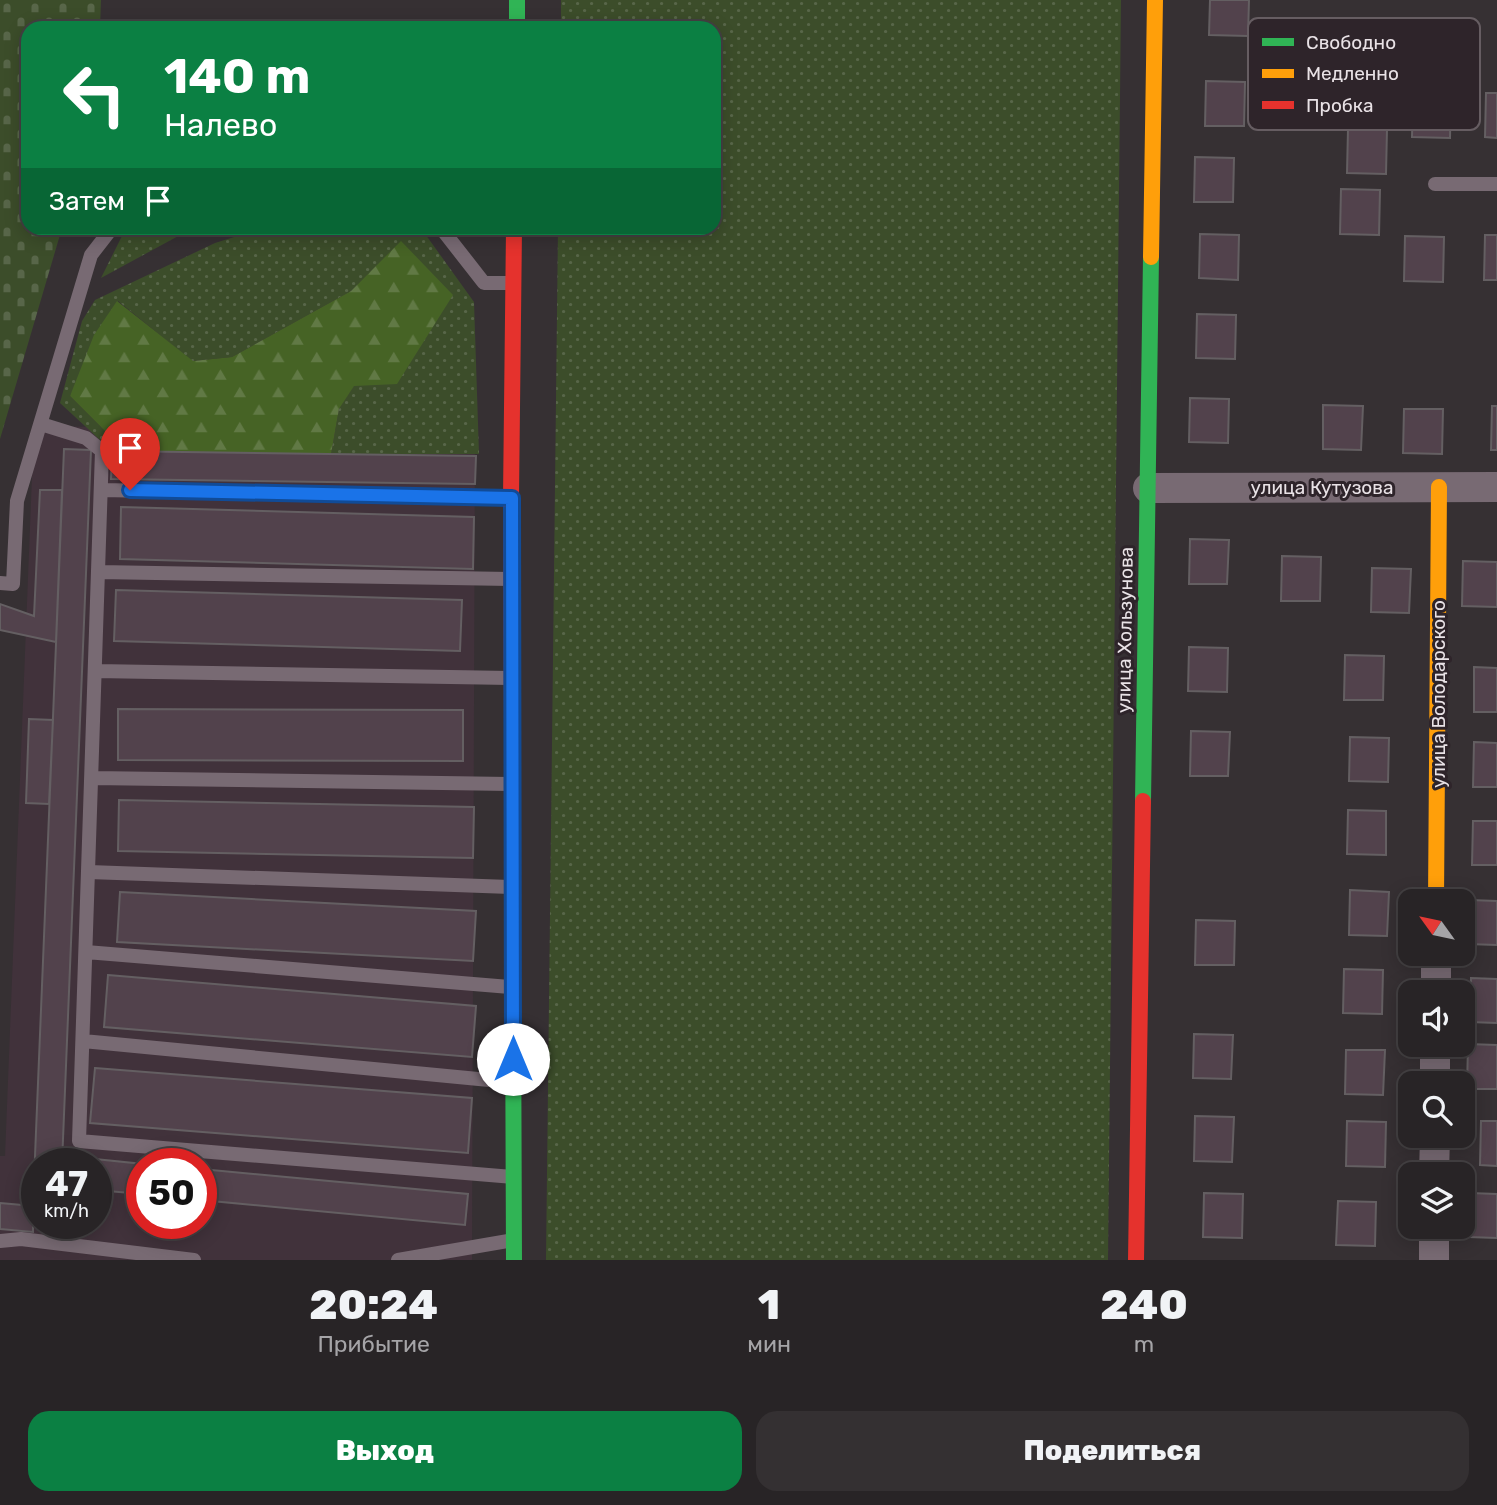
<!DOCTYPE html>
<html lang="ru">
<meta charset="utf-8">
<style>
:root{--surface:#282426;--page:#343032;--text:#f1f3f6;--muted:#a5a4a7;--line:#444143;--accent:#0b8043}
body{margin:0;font-family:Rubik,sans-serif;background:var(--page);color:var(--text);height:100vh;display:flex;flex-direction:column;font-size:26px;white-space:nowrap}
*{box-sizing:border-box;margin:0}
p{font-size:23px;color:var(--muted)}
.icon{flex:none;width:38px;height:38px;fill:none;stroke:currentColor;stroke-width:2;stroke-linecap:round;stroke-linejoin:round}
.map{position:relative;height:1260px;overflow:hidden}
.side{display:flex;flex-direction:column;background:var(--surface);flex:1}
.side>*{flex:none}
.hud{position:absolute;left:21px;top:21px;width:700px;height:214px;border-radius:21px;box-shadow:0 4px 18px #0003,0 0 0 2px var(--line);background:#0b8043;color:#fff;overflow:hidden}
.needle{width:46px;rotate:303deg}
.fabs{position:absolute;left:1398px;top:889px;display:grid;gap:14px}
.fabs a{display:grid;place-items:center;width:77px;height:77px;border-radius:14px;background:var(--surface);box-shadow:0 4px 18px #0003,0 0 0 2px var(--line);font-size:35px}
.speed{position:absolute;left:21px;top:1148px;display:flex;gap:14px;font-size:35px;font-weight:700;text-align:center}
.speed>*{display:grid;place-content:center;width:91px;height:91px;border-radius:50%;background:var(--surface);box-shadow:0 4px 18px #0003,0 0 0 2px var(--line);line-height:1}
.speed small{font-size:18px;font-weight:400}
.speed .limit{border:10px solid #d22;background:#fff;color:#111}
.pin{position:absolute;display:grid;place-items:center;width:60px;height:60px;color:#fff;margin:-72px -30px;border-radius:50% 50% 50% 0;rotate:-45deg;box-shadow:0 0 7px #0007}
.pin .icon{rotate:45deg}
.me{position:absolute;width:77px;margin:-38px;rotate:0deg;stroke-linejoin:round;filter:drop-shadow(0 0 5px #0008)}
.turn{display:flex;align-items:center;gap:24px;height:147px;padding:0 28px;font-size:32px}
.turn .icon{width:91px;height:91px;stroke-width:2.5}
.turn b{display:block;font-size:49px;line-height:60px}
.then{display:flex;align-items:center;height:66px;padding:0 28px;background:#0003;gap:14px;font-size:26px}
.eta{display:flex;justify-content:space-evenly;align-items:center;height:119px;text-align:center}
.eta b{font-size:42px;font-weight:800;line-height:49px}
.primary-button{display:flex;gap:14px;margin-top:auto;padding:14px 28px}
.primary-button a{flex:1;height:80px;border-radius:21px;background:var(--accent);color:#fff;font-size:28px;font-weight:800;line-height:80px;text-align:center}
.primary-button a+a{background:var(--page);color:var(--text)}
.map>svg:first-child{display:block}
.built{fill:#41323b;fill-rule:evenodd}
.green{fill:url(#green-dots)}
.forest{fill:url(#forest-firs)}
.cemetery{fill:url(#cemetery-stones)}
.building{fill:#52424c;stroke:#645f62;stroke-width:2}
.lines{fill:none;stroke-linecap:round;stroke-linejoin:round}
.lane{stroke:#786a73;stroke-width:14}
.street{stroke:#786a73;stroke-width:30}
.fast{stroke:#30b455;stroke-width:16}
.slow{stroke:#ff9f0a;stroke-width:16}
.jam{stroke:#e5322d;stroke-width:16}
.route-casing{stroke:#114b97;stroke-width:18}
.route{stroke:#1a73e8;stroke-width:12}
.labels{text-anchor:middle;dominant-baseline:central;stroke-width:6;stroke-linejoin:round;paint-order:stroke}
.street-label{font-size:19px;fill:#e9e2e6;stroke:#2e242a}
.key{fill:#2e242a;stroke:#665d62;stroke-width:2}
.key-label{font-size:19px;fill:#e9e2e6}
</style>
<div class="map">
<svg width="1497" height="1260" viewBox="0 0 1497 1260">
<defs>
<pattern id="green-dots" width="8" height="8" patternUnits="userSpaceOnUse" patternTransform="scale(1.75)"><rect width="8" height="8" fill="#3c4d2a"/><path d="M2 2h.1M6 6h.1" fill="none" stroke="#586649" stroke-width="1.8" stroke-linecap="round"/></pattern>
<pattern id="forest-firs" width="22" height="20" patternUnits="userSpaceOnUse" patternTransform="scale(1.75)"><rect width="22" height="20" fill="#466325"/><path d="M5 1l3.5 6h-7zM16 11l3.5 6h-7z" fill="#617945"/></pattern>
<pattern id="cemetery-stones" width="16" height="16" patternUnits="userSpaceOnUse" patternTransform="scale(1.75)"><rect width="16" height="16" fill="#3c4d2a"/><path d="M2 7V4a2 2 0 0 1 4 0v3zM10 15v-3a2 2 0 0 1 4 0v3z" fill="#586649"/></pattern>
</defs>
<rect width="100%" height="100%" fill="#363033"/>
<!-- built -->
<path class="built" d="M34 426 475 432 472 1260H0V1156H5ZM37 1164H96V1223H37ZM142 1164H201V1223H142Z"/>
<!-- green -->
<path class="green" d="M561 0H1121L1108 1260H546L558 228H714V28H561Z
M126 228H193L101 278Z
M263 228H413L423 231 474 302 479 454H331L339 409 354 385 401 242 351 291 232 357 192 361 118 301 70 396 125 451H112L60 403 82 321 95 300 215 243Z"/>
<!-- forest -->
<path class="forest" d="M401 241 453 295 397 384 354 386 339 409 331 454 125 451 70 396 94 335 117 301 193 361 232 357 351 291Z"/>
<!-- cemetery -->
<path class="cemetery" d="M0 0H101L100 28H28V228H62L0 439Z"/>
<!-- building -->
<path class="building" d="M1210 0H1249L1248 36 1209 35Z
M1206 81 1245 82 1244 126H1205Z
M1413 93 1451 94 1450 138 1412 137Z
M1486 93H1497V138L1485 137Z
M1348 129H1387L1386 174 1347 173Z
M1195 157 1234 158 1233 202H1194Z
M1341 189 1380 190 1379 235 1340 234Z
M1200 234 1239 235 1238 280 1199 278Z
M1485 235H1497V280H1484Z
M1405 236 1444 237 1443 282 1404 281Z
M1197 314 1236 315 1235 359 1196 358Z
M1190 398 1229 399 1228 443 1189 442Z
M1323 405 1363 406 1361 450 1323 449Z
M1492 406H1497V450H1491Z
M1404 409H1443L1442 454 1403 453Z
M64 449 91 450 62 1164H37V1205H33Z
M112 451 476 456 475 484 111 479Z
M40 490H62L56 642 0 630V604L34 616Z
M121 507 474 517 473 569 120 559Z
M1190 539 1229 540 1227 584H1189Z
M1282 556 1321 557 1320 601H1281Z
M1463 561 1497 562V607L1462 606Z
M1372 568 1411 569 1409 613 1371 612Z
M116 590 462 600 460 651 114 641Z
M1189 647 1228 648 1227 692 1188 691Z
M1345 655 1384 656 1383 700H1344Z
M1474 667 1497 668V712H1474Z
M118 709 463 710V761L118 760Z
M29 719 53 720 49 804 26 803Z
M1191 731 1230 732 1228 776H1190Z
M1350 737 1389 738 1388 782 1349 781Z
M1474 742 1497 743V787H1473Z
M119 800 474 807 473 858 118 851Z
M1348 810 1386 811V855L1347 854Z
M1473 821H1497V865H1472Z
M1350 890 1389 892 1387 936 1349 935Z
M120 892 476 911 473 961 117 942Z
M1470 900 1497 901V945L1468 944Z
M1196 920 1235 921 1234 965H1195Z
M1344 969 1383 970 1382 1014 1343 1013Z
M108 975 476 1006 472 1057 104 1027Z
M1471 978 1497 979V1023L1470 1022Z
M1194 1034 1233 1035 1231 1079 1193 1078Z
M1468 1044 1497 1045V1089H1467Z
M1346 1050H1385L1383 1095 1345 1094Z
M95 1068 472 1098 468 1153 90 1123Z
M1195 1116 1234 1117 1232 1162 1194 1161Z
M1347 1121 1386 1122 1385 1167 1346 1166Z
M1481 1121H1497V1166L1480 1165Z
M95 1159 143 1164 142 1194 96 1190Z
M201 1169 468 1194 465 1225 201 1200Z
M1204 1193 1243 1194 1242 1238 1203 1237Z
M1470 1193 1497 1194V1238L1469 1237Z
M1338 1201 1376 1202 1375 1246 1336 1245Z
M0 1203 33 1206V1232L0 1229Z"/>
<g class="lines">
<!-- lane -->
<path class="lane" d="M1435 184H1497
M441 228 484 283H510
M41 424 86 438 102 451 79 1141 512 1177
M102 490 510 498
M99 572 511 579
M0 583 13 584 17 501 91 255 112 228
M96 671 511 678
M92 778 511 784
M89 872 511 887
M86 952 510 987
M83 1041 510 1082
M0 1241 21 1239 194 1260
M398 1260 513 1240"/>
<!-- street -->
<path class="street" d="M1148 488 1497 487
M1436 992V954
M1435 1083V1045
M1434 1174 1435 1136
M1434 1260V1227"/>
<!-- fast -->
<path class="fast" d="M517 0V28
M512 720 514 1260
M1143 801 1151 257"/>
<!-- slow -->
<path class="slow" d="M1151 257 1155 0
M1436 901 1439 487"/>
<!-- jam -->
<path class="jam" d="M512 720 511 498 514 228
M1136 1260 1143 801"/>
</g>
<g class="lines">
<defs>
<path id="route" d="M130 490 512 498 513 1059"/>
</defs>
<!-- route casing -->
<use href="#route" class="route-casing"/>
<!-- route -->
<use href="#route" class="route"/>
</g>
<g class="labels">
<!-- street labels -->
<g class="street-label">
<text x="1322" y="487">улица Кутузова</text>
<text transform="translate(1125 630) rotate(-89)">улица Хользунова</text>
<text transform="translate(1438 694) rotate(-90)">улица Володарского</text>
</g>
</g>
<!-- legend -->
<rect x="1248" y="18" width="232" height="112" rx="10" class="key"/>
<rect x="1262" y="38" width="32" height="8" fill="#30b455"/>
<rect x="1262" y="69" width="32" height="9" fill="#ff9f0a"/>
<rect x="1262" y="101" width="32" height="8" fill="#e5322d"/>
<g class="key-label">
<text x="1306" y="49">Свободно</text>
<text x="1306" y="80">Медленно</text>
<text x="1306" y="112">Пробка</text>
</g>
</svg>
<div class="fabs">
<a><svg class="needle" viewBox="-14 -14 28 28"><path d="M0-13l5 13h-10z" fill="#e53935"/><path d="M0 13l5-13h-10z" fill="#a5a4a7"/></svg></a>
<a><svg class="icon" aria-label="sound" viewBox="0 0 24 24"><path d="M4 9h4l5-4v14l-5-4H4zM17 9q2 3 0 6"/></svg></a>
<a><svg class="icon" aria-label="search" viewBox="0 0 24 24"><circle cx="10" cy="10" r="6"/><path d="M15 15l6 6"/></svg></a>
<a><svg class="icon" aria-label="layers" viewBox="0 0 24 24"><path d="M12 4l9 5-9 5-9-5zM3 14l9 5 9-5"/></svg></a>
</div>
<div class="speed"><div>47<small>km/h</small></div><div class="limit">50</div></div>
<div class="pin" style="left:130px;top:490px;background:#d93025"><svg class="icon" aria-label="arrive" viewBox="0 0 24 24"><path d="M6 21V4h12l-3 4 3 4H6"/></svg></div>
<svg class="me" style="left:513px;top:1059px" viewBox="-20 -20 40 40"><circle r="19" fill="#fff"/><path d="M0-13L10 11 0 6-10 11z" fill="#1a73e8"/></svg>
<div class="hud">
<div class="turn"><svg class="icon" aria-label="left" viewBox="0 0 24 24"><path d="M17 20v-9H6M10 6l-5 5 5 5"/></svg><div><b>140 m</b>Налево</div></div>
<div class="then">Затем<svg class="icon" aria-label="arrive" viewBox="0 0 24 24"><path d="M6 21V4h12l-3 4 3 4H6"/></svg></div>
</div>
</div>
<section class="side">
<div class="eta">
<div><b>20:24</b><p>Прибытие</p></div>
<div><b>1</b><p>мин</p></div>
<div><b>240</b><p>m</p></div>
</div>
<div class="primary-button"><a>Выход</a><a>Поделиться</a></div>
</section>
